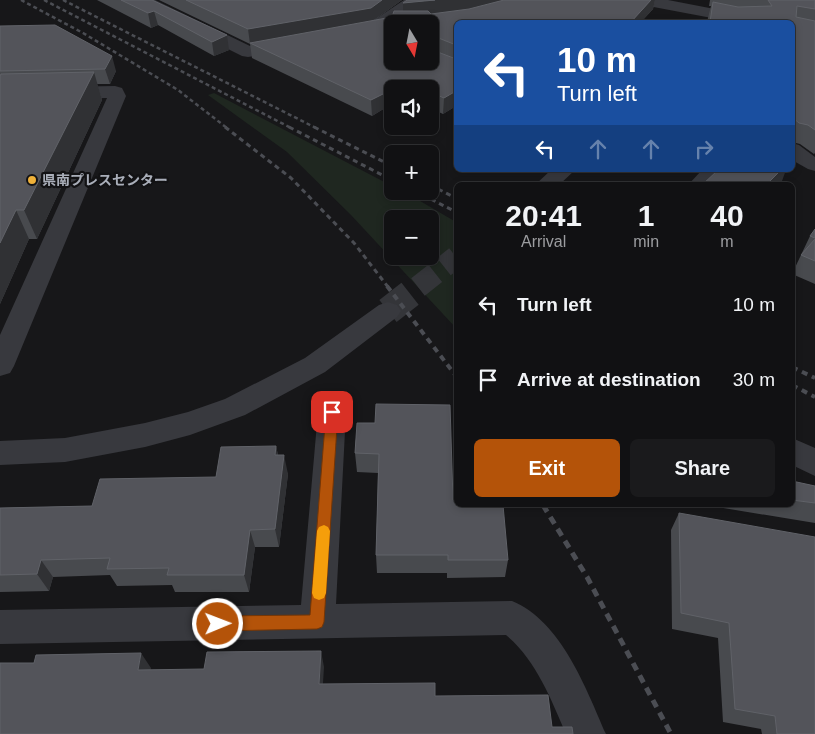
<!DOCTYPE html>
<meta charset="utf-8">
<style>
:root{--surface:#111113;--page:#1a1a1c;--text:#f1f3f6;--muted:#9c9da0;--line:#303133;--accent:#b45309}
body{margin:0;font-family:Arial,"Noto Sans JP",sans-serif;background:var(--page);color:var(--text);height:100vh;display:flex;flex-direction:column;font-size:19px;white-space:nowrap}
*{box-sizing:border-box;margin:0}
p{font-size:16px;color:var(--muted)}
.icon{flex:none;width:28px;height:28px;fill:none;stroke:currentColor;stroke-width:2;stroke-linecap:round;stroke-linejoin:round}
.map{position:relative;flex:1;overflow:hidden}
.details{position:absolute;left:454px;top:182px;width:341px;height:325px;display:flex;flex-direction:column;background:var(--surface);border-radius:8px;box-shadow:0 2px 8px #0003,0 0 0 1px var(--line)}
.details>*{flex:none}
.guide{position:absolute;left:454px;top:20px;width:341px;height:152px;border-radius:8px;box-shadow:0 2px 8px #0003,0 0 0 1px var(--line);background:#1a4fa0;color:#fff;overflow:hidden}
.needle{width:32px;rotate:170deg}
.buttons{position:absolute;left:384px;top:15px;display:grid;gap:10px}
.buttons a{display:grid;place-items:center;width:55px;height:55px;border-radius:8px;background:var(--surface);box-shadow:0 2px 8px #0003,0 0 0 1px var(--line);font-size:25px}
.pin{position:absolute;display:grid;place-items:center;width:42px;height:42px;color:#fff;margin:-21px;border-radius:10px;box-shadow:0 2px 8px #0006}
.me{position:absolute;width:55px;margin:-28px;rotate:89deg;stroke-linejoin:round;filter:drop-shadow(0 0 4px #0008)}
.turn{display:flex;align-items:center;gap:18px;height:105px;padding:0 20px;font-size:22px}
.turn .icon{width:65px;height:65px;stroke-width:2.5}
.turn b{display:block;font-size:35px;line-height:42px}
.lanes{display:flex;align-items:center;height:48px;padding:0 20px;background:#0003;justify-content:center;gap:25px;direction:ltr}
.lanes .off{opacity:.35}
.eta{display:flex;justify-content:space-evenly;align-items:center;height:85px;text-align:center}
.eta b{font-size:30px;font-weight:600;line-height:35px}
.action{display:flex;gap:10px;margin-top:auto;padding:10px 20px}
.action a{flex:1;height:58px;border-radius:8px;background:var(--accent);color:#fff;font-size:20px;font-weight:600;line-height:58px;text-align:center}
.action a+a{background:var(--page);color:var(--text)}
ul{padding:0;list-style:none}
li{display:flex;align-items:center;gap:15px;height:75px;padding:0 20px}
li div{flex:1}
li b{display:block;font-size:19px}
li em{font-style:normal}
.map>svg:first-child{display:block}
.green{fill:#1f2720;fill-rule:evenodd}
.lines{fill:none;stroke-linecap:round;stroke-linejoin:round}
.minor-tunnel-far1{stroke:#343539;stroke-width:22;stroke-dasharray:22 11;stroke-linecap:butt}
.minor-tunnel{stroke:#343539;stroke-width:28;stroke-dasharray:28 14;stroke-linecap:butt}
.minor{fill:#38393e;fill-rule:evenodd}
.rail-far3{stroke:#4b4d53;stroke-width:2.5;stroke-dasharray:4 3;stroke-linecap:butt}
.rail-far2{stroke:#4b4d53;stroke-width:3;stroke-dasharray:5 4;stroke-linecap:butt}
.rail-far1{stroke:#4b4d53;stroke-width:4;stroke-dasharray:6 5;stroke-linecap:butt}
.rail{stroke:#4b4d53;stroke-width:5;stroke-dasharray:8 6;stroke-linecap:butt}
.wall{fill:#484a4e}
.shaded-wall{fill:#303134}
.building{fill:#53545a;stroke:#606268}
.route{fill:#b45309;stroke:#753606}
.slow{fill:#f59e0b}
.poi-dot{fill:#efb139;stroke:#121214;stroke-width:2}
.labels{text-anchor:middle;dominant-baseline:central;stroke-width:4.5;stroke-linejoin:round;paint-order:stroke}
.far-poi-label{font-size:14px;font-weight:bold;fill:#a9aeb9;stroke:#121214;text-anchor:start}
</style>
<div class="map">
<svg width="815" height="734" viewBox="0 0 815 734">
<rect width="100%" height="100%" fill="#171719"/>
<!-- green -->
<path class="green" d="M214 93 392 186V191H403L456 222V328L351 215 287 152 208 95ZM392 219H430V256H392Z"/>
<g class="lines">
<!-- minor-tunnel-far1 -->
<path class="minor-tunnel-far1" d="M418 287 456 257"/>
<!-- minor-tunnel -->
<path class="minor-tunnel" d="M388 311 420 286"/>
<!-- minor -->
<path class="minor" d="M134 0H155L250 46 288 41 294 42 297 46 294 50 288 51 248 57 242 56 136 3Z
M404 0H423L383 30H371L369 26 371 22Z
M635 0H668L756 17 762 18 764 22H733L643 5 637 3Z
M115 86 122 88 126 96 14 366 10 373 0 376V335L107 98 0 100V88Z
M792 143 799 145 815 157V171L808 169 792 160Z
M551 170H575L559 185H535Z
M702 170H725L711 185H688Z
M388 302 397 305 401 311 397 317 325 372 245 415 190 435 145 447 65 462 0 465V441L65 438 145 423 188 412 225 399 305 358 379 305Z
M332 401 342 404 346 412 336 604 512 601C561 621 586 688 606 734H566C551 699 536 660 506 635L0 644V610L301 605 318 412 322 404Z
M792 438 815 448V476L792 465Z"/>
<!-- rail-far3 -->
<path class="rail-far3" d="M21 0 83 33 178 90 227 128
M44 0 291 128
M63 0 316 128"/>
<!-- rail-far2 -->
<path class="rail-far2" d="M225 127 291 178 354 243 388 287
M289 127 392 180
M314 127 392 166
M430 185 456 198
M415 191 456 212"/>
<!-- rail-far1 -->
<path class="rail-far1" d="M387 286 456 376
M792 367 815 378
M792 385 815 397"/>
<!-- rail -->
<path class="rail" d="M543 505 587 577 671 734"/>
</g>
<!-- wall -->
<path class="wall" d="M97 0H152L229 50 214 56 158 25 151 28Z
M159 0H402L373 21 392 17 403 11 407 0H655L653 9 641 22H456V106L443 114 430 108V89H392V112L385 108 372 116 252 58 250 44Z
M710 0H815V153L814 154 800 144 792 142V22H707L711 6H709Z
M0 26 116 71 110 84H97L102 100 37 239H29L0 304Z
M815 229V284L792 274 810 236Z
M357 423 453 500 508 560 505 577 447 578V573H377L376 555 378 473 357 472 355 453Z
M276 446 278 455 288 474 279 547H255L249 592H175L172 585 117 586 110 575 53 577 49 591 0 592V508L92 506 216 477Z
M792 481 815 486V523L705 505H792Z
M679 513 815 734H762L761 729 723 722 718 638 672 629 671 530Z"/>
<!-- shaded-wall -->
<path class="shaded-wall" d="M382 0H402L371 22 250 44 248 29Z
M435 0H506L465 11 403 18V3Z
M651 0H655L653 9 641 22H631Z
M154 11 158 25 151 28 148 13Z
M227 35 229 50 214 56 212 42Z
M431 35V50L430 51V36Z
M112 56 116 71 110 84 105 69Z
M94 72 102 100 37 239 24 210Z
M456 91V106L443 114 444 98Z
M385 93V108L372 116 371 100Z
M781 170H786L782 181 778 185H766Z
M16 210 29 239 0 304V243Z
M276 446 280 465 275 455Z
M284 455 288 474 279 547 275 529Z
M250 530 255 547 249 592 244 575Z
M41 560 53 577 49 591 37 574Z
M321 651 324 667 322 699 319 684Z
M141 653 151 668 148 685 138 670Z"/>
<!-- building -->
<path class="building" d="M121 0H152L227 35 212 42 154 11 148 13Z
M186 0H382L371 8 248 29Z
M407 0H435L403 3Z
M504 0H651L631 22H456V45L431 35 430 36V24H392V61H430V49L456 59V91L444 98 430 92V89H392V96L385 93 371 100 250 43 392 17 394 11H428L431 14 469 9Z
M768 0H815V9L797 6 796 17 815 21V130L808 125 799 123 792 117V22H710L713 2 738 7 772 6Z
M55 25 112 56 105 69 0 71V26Z
M94 72 24 210H16L0 243V76L1 74Z
M718 170H781L766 185H702Z
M815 229V238L810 236Z
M815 239V261L801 255Z
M376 404 450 405 453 500H456V505H503L508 560H448V555H376L379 454 355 453 357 423H375Z
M276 446 275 455H284L275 529 250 530 244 575H167L169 568 107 569 110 558 41 560 37 574 0 575V508L92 506 100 479 216 477 221 447Z
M792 481 815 486V503L792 500Z
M679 513 815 537V734H777L775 716 735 709 729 623 681 613Z
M321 651 319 684 435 683V696L548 695 552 727H572L573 734H0V663H34L36 655 141 653 138 670 204 669 207 652Z"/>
<!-- route -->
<path class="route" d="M332 408 337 409 338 412 324 622 322 627 317 629 218 631 213 628 211 624 213 619 218 616 310 615 326 412 328 409Z"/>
<!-- slow -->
<path class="slow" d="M324 525 328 527 330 531 326 593 324 598 319 600 314 598 312 593 317 531 319 527Z"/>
<!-- markers -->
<circle class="poi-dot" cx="32" cy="180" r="5"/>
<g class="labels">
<!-- far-poi labels -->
<g class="far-poi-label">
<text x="42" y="180">県南プレスセンター</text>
</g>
</g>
</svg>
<div class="buttons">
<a><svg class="needle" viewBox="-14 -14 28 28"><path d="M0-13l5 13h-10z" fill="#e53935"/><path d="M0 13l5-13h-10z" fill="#9c9da0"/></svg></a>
<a><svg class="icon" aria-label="sound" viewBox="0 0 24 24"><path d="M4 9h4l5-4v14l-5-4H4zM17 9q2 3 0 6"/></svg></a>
<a>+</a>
<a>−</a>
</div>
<div class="pin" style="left:332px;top:412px;background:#d93025"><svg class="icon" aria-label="arrive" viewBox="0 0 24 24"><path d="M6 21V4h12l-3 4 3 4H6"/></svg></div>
<svg class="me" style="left:218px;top:624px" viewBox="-20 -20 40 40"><circle r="17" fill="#b45309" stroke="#fff" stroke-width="3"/><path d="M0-11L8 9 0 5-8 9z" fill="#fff"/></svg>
<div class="guide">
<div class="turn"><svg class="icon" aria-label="left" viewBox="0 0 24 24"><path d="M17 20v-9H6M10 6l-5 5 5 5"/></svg><div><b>10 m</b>Turn left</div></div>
<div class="lanes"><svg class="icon" aria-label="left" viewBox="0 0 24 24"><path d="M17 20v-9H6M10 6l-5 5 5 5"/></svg><svg class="icon off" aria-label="ahead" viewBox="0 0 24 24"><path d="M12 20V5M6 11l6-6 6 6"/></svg><svg class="icon off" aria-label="ahead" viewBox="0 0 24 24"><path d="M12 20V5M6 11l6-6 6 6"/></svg><svg class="icon off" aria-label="right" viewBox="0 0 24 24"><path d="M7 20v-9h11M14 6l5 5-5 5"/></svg></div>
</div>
<section class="details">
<div class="eta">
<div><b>20:41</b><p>Arrival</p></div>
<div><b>1</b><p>min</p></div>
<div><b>40</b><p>m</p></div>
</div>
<ul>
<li><svg class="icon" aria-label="left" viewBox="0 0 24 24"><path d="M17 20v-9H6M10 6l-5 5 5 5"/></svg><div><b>Turn left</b></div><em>10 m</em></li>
<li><svg class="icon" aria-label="arrive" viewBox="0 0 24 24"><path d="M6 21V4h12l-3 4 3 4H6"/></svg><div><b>Arrive at destination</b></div><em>30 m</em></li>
</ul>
<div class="action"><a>Exit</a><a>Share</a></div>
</section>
</div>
